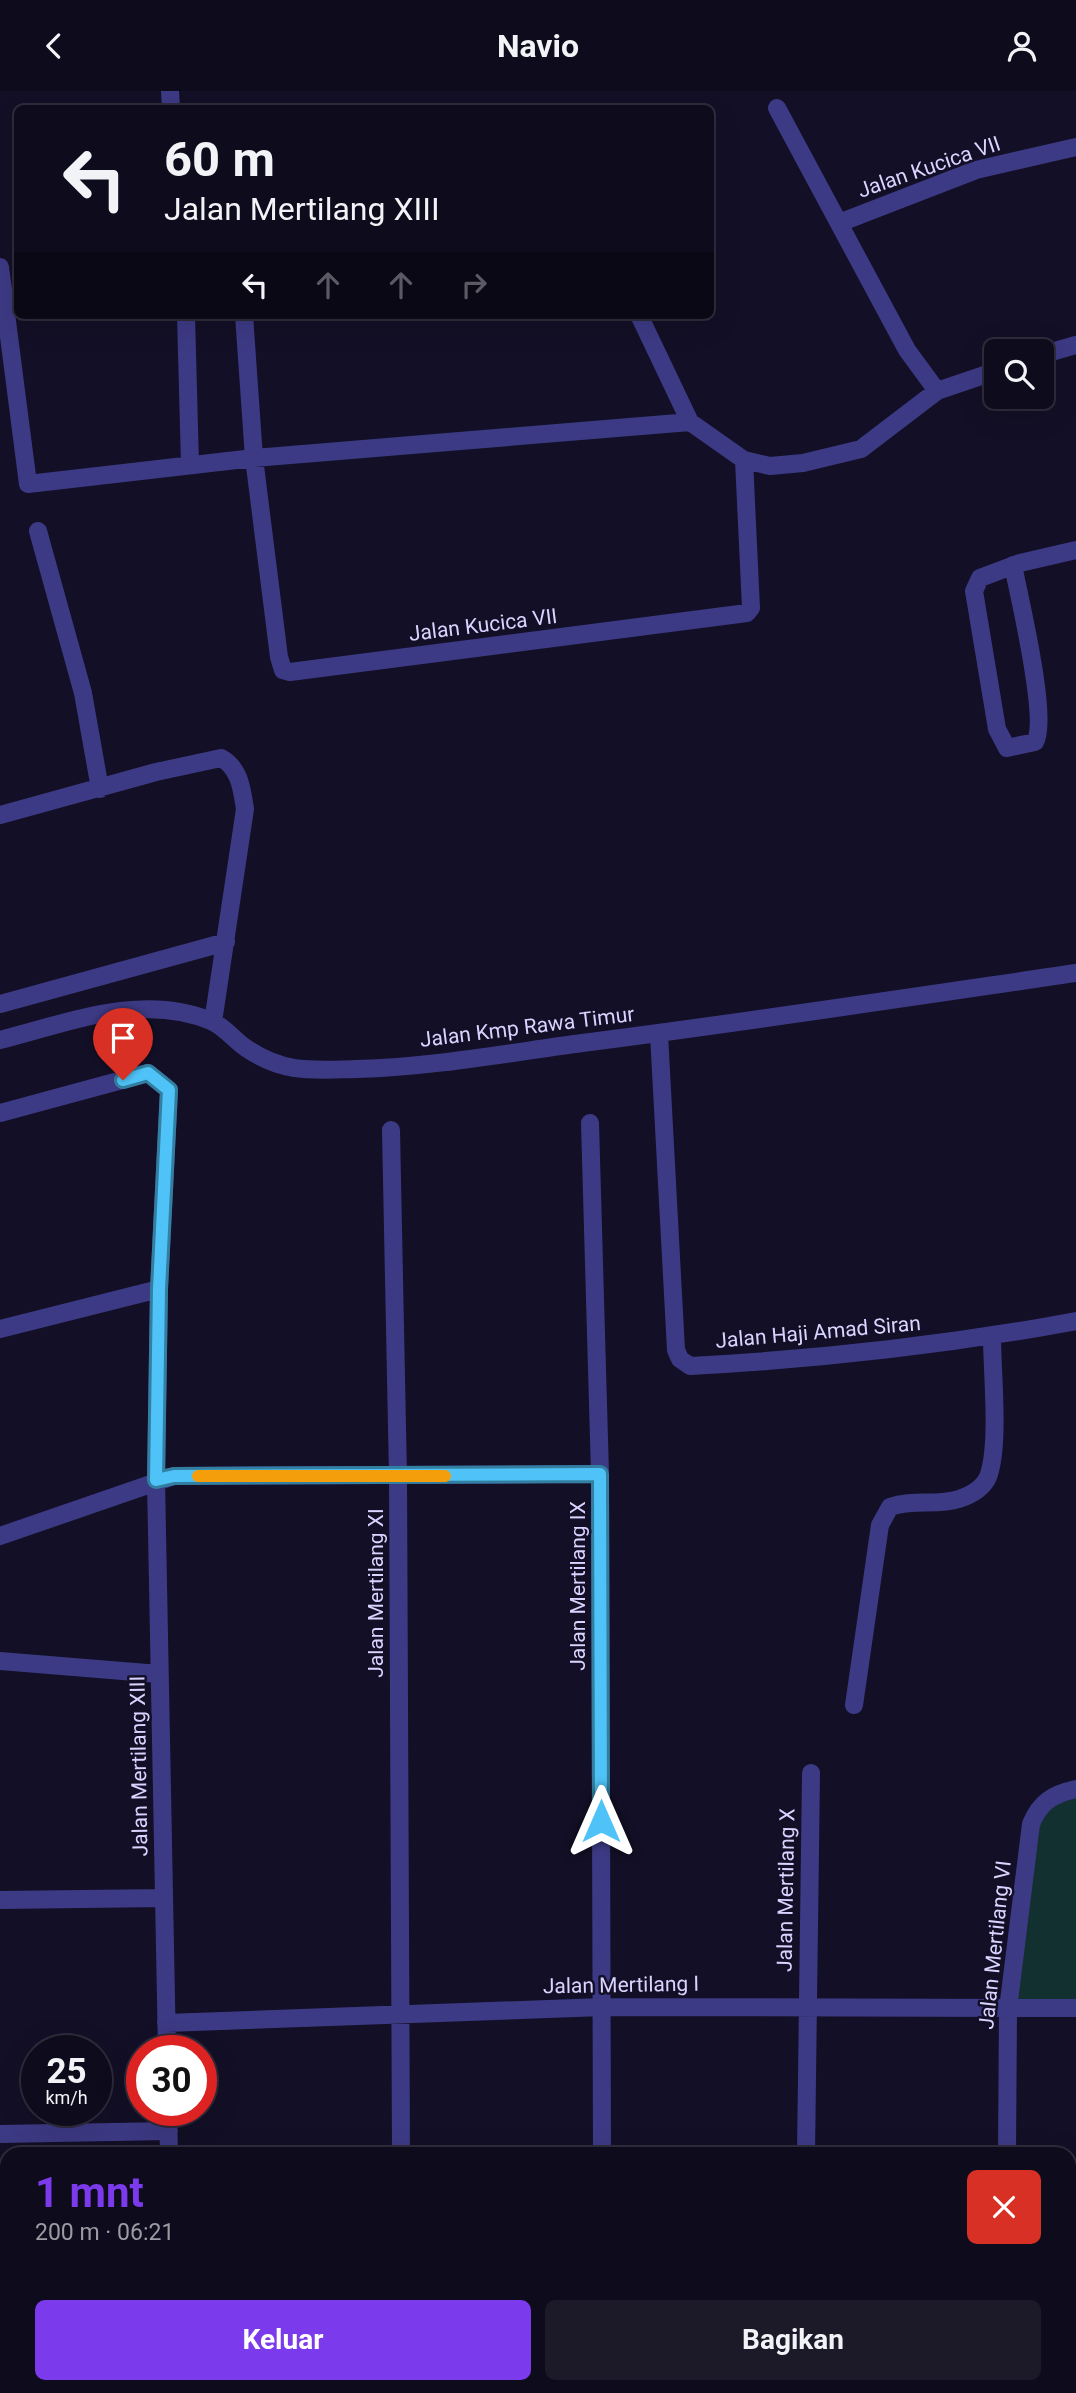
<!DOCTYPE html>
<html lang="id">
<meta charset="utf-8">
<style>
:root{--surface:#0e0b1c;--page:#1c1929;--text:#f1f3f6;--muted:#9b9ba3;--line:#2e2b3b;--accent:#7c3aed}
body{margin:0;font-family:Roboto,sans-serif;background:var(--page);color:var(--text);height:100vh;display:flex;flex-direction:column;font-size:26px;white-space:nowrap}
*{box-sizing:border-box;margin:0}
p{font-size:23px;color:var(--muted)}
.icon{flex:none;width:38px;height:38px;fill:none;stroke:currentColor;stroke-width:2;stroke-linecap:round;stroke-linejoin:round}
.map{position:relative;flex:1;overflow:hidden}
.details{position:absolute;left:0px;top:2056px;width:1076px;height:247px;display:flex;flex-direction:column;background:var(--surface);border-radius:21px 21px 0 0;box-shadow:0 7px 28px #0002,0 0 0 2px var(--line)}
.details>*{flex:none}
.guide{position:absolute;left:14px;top:14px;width:700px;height:214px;border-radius:10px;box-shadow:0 7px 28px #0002,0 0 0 2px var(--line);background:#0e0b1c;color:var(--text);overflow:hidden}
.fabs{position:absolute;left:984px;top:248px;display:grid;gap:14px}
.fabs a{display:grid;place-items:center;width:70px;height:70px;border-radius:10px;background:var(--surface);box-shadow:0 7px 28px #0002,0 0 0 2px var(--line);font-size:35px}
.speed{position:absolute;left:21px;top:1944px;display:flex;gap:14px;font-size:35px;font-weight:700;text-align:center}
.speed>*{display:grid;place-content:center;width:91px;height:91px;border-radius:50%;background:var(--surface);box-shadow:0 7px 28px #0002,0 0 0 2px var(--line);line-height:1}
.speed small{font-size:18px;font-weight:400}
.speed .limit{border:10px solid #d22;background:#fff;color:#111}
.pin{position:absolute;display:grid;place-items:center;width:60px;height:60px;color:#fff;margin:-72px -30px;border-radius:50% 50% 50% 0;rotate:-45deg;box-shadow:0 0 7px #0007}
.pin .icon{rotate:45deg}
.me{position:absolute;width:77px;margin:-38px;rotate:0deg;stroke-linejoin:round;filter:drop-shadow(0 0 5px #0008)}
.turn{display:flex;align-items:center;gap:24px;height:147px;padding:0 35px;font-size:32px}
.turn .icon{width:91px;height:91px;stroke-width:2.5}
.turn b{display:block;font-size:49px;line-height:60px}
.lanes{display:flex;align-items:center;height:66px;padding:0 35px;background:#0003;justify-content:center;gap:35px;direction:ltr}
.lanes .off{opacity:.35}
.round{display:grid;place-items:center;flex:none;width:74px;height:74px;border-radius:10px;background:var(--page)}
.headline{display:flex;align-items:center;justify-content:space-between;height:119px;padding:0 35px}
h1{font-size:42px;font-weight:700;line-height:52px;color:var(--accent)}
.primary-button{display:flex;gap:14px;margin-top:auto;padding:14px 35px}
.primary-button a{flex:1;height:80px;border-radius:10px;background:var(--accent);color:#fff;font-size:28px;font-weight:700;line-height:80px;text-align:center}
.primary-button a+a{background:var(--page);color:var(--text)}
header{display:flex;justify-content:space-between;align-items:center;height:91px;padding:0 35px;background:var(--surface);font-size:32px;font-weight:700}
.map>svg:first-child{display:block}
.green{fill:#12302f}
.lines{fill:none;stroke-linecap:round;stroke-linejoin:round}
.minor{stroke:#3d3a85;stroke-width:18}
.route-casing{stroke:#337fa1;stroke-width:18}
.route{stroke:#4fc3f7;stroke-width:12}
.slow{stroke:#f59e0b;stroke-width:12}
.labels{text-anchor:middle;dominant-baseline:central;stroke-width:5;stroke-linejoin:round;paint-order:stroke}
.street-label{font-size:21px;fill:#d9d4ff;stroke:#130f26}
</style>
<header><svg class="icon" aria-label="back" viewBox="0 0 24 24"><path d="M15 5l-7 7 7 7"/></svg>Navio<svg class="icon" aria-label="person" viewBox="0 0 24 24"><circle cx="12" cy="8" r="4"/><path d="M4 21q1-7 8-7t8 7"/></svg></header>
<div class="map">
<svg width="1076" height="2302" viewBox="0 0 1076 2302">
<rect width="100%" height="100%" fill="#130f26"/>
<!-- green -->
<path class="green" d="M1076 1698V1917L1008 1918 1031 1733Z"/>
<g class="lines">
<!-- minor -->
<path class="minor" d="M170 0 171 18
M777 17 907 259 937 300
M839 132 976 79 1076 56
M0 176 28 393 254 367 690 331
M186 224 190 374
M244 224 254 367 279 566 283 579 290 581 747 522 751 517 744 369
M639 224 690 331 744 369 770 375 803 372 861 358 937 300 996 280
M1041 264 1076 254
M38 440 83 602 100 698
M1013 474C1019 506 1049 628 1035 651L1007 657 997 638 974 500 980 487 1020 472 1076 459
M0 724 156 681 221 667C240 677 242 699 245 718L213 931
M0 913 226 851
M659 943 676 1259 680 1268 690 1275C820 1268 948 1254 1076 1230
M0 949C67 932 143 901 211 930 224 935 234 949 246 957 284 983 312 979 357 978 432 976 508 962 582 952 747 931 912 906 1076 882
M0 1022 148 982 169 999 159 1198 156 1389 167 1960
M590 1032 600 1383 602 2063
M391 1039 398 1385 401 2063
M0 1238 159 1198
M0 1445 174 1385 600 1383
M0 1570 159 1583
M854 1614 880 1434 890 1416C913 1408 937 1415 959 1408 971 1404 983 1397 988 1386 1000 1354 992 1282 992 1246
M0 1809 164 1807
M166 1932 602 1916 1076 1917
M168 2020 169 2063
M0 2043 169 2040
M806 2063 811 1682
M1007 2063 1008 1918 1031 1733C1040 1711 1053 1703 1076 1698
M173 2296 174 2302
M403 2296V2302
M602 2296V2302
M806 2296 807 2302
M15 2302 38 2296
M1006 2302V2296"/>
</g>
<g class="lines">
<defs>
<path id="route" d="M123 989 148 982 169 999 159 1198 156 1389 174 1385 600 1383 601 1730"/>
</defs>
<!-- route casing -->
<use href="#route" class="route-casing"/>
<!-- route -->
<use href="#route" class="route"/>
<!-- slow -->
<path class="slow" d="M198 1385H445"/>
</g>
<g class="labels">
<!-- street labels -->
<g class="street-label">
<text transform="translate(929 76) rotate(-19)">Jalan Kucica VII</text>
<text transform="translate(483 534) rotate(-7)">Jalan Kucica VII</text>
<text transform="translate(527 936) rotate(-7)">Jalan Kmp Rawa Timur</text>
<text transform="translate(818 1241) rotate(-5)">Jalan Haji Amad Siran</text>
<text transform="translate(578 1495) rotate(-90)">Jalan Mertilang IX</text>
<text transform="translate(376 1502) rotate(-90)">Jalan Mertilang XI</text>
<text transform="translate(139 1675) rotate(-91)">Jalan Mertilang XIII</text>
<text transform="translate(786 1799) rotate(-89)">Jalan Mertilang X</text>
<text transform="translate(995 1854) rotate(-84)">Jalan Mertilang VI</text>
<text transform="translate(621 1894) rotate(-1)">Jalan Mertilang I</text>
</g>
</g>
</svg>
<div class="fabs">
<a><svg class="icon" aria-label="search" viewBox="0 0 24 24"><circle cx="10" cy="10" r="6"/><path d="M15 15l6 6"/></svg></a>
</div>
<div class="speed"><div>25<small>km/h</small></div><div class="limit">30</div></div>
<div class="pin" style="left:123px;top:989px;background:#d93025"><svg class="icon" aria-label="arrive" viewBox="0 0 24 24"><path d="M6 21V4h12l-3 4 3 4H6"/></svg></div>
<svg class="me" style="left:601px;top:1730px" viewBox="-20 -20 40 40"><path d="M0-17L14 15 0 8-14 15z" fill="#4fc3f7" stroke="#fff" stroke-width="4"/></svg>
<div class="guide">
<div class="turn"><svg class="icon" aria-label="left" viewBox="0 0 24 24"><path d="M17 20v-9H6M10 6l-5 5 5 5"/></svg><div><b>60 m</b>Jalan Mertilang XIII</div></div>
<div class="lanes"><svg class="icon" aria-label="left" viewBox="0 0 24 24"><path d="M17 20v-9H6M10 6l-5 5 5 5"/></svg><svg class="icon off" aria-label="ahead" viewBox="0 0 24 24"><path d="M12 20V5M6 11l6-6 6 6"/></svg><svg class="icon off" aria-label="ahead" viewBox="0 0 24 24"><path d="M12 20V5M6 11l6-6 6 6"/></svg><svg class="icon off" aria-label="right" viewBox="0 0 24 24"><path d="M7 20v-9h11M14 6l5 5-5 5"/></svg></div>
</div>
<section class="details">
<div class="headline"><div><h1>1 mnt</h1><p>200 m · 06:21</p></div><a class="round" style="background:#d93025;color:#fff"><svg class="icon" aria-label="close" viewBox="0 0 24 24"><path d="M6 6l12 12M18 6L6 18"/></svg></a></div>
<div class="primary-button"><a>Keluar</a><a>Bagikan</a></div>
</section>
</div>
